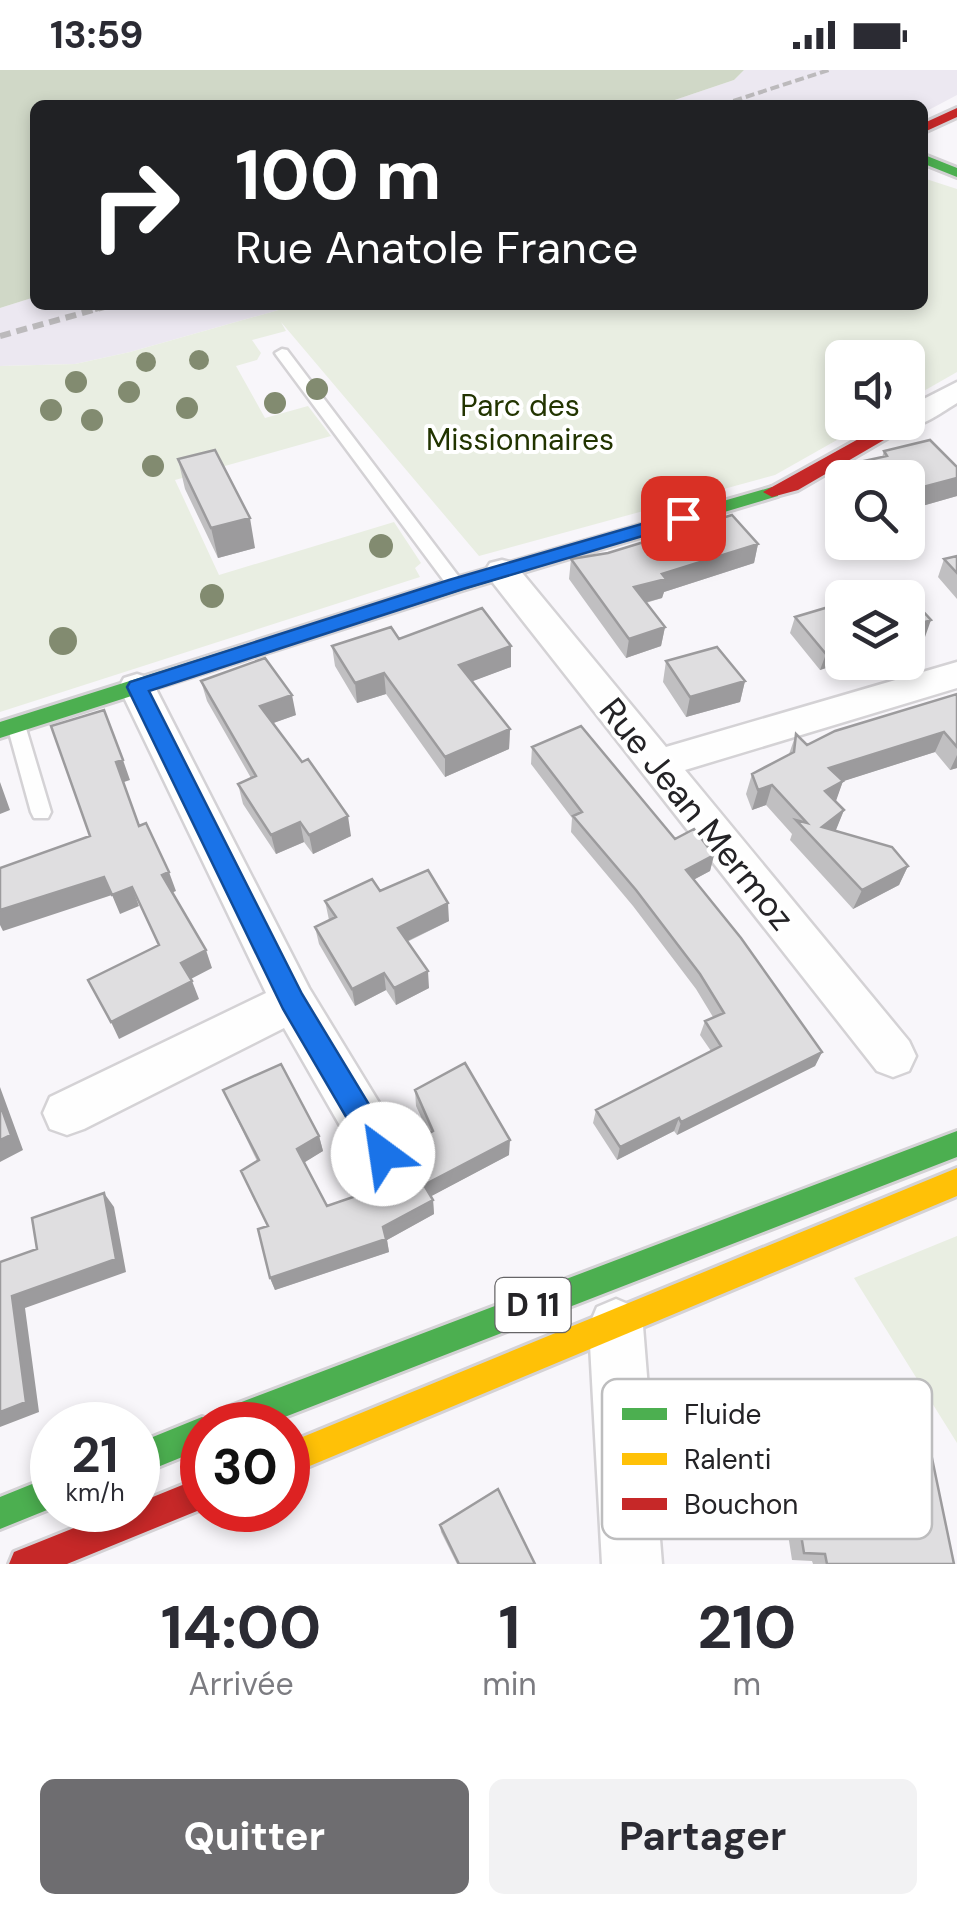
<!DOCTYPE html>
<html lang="fr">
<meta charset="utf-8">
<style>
:root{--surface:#fff;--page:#f2f2f3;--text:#2b2b33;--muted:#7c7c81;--accent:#6e6d70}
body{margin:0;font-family:"DM Sans",sans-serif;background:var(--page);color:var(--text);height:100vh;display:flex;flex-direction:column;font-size:38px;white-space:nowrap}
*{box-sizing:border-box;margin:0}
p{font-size:32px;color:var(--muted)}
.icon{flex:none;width:55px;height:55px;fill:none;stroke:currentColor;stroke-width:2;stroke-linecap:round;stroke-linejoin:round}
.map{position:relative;height:1494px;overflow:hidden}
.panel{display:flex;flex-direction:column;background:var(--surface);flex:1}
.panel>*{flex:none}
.hud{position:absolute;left:30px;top:30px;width:898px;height:210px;border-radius:15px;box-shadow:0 5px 15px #0003;background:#202124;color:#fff;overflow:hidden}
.buttons{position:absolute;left:825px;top:270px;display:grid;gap:20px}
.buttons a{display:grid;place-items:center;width:100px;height:100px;border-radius:15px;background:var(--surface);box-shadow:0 5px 15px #0003;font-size:50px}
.speed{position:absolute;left:30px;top:1332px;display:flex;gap:20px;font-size:50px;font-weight:700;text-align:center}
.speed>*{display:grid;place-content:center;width:130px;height:130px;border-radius:50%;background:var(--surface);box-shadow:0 5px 15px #0003;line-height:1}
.speed small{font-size:25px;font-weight:400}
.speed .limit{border:15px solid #d22;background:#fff;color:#111}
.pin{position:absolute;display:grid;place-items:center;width:85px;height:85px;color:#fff;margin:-42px;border-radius:20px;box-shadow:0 5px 15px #0006}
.me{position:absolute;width:110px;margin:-55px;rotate:329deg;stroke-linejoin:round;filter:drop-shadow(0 0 8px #0008)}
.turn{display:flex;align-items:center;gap:35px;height:210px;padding:0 40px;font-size:45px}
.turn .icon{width:130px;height:130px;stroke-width:2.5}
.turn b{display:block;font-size:70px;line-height:85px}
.eta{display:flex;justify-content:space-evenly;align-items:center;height:170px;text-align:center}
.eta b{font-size:60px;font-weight:700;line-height:70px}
.primary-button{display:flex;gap:20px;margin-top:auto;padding:20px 40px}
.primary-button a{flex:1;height:115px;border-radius:15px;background:var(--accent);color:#fff;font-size:40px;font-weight:700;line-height:115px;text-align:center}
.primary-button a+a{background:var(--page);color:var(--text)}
.status{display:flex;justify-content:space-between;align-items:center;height:70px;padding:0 50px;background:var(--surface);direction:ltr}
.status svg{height:28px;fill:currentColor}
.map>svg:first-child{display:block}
.built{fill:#ece8f1}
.green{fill:#e9eee2}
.forest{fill:#d0d8c7}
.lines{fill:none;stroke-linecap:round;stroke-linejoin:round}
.lane-casing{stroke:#d4d2d5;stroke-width:5}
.street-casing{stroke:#d4d2d5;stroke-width:5}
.fast-casing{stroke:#d4d2d5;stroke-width:6}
.slow-casing{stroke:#d4d2d5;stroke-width:6}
.jam-casing{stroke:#d4d2d5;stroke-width:6}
.lane{fill:#fefefe;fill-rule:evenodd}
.street{fill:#fefefe;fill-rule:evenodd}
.fast{fill:#4caf50;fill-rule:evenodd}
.slow{fill:#ffc107;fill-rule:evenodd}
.jam{fill:#c62828;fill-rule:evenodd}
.rail-far1{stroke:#bcbabc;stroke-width:4;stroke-dasharray:9 4;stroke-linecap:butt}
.rail{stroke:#bcbabc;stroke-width:6;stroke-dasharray:11 6;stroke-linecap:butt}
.tree{fill:#828b70}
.wall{fill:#c0bfc1}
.shaded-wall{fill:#9c9b9d}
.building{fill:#dfdee0;stroke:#9c9b9d;stroke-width:2.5}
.route{fill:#1a73e8;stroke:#114b97;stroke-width:2.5}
.labels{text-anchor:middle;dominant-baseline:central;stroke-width:8;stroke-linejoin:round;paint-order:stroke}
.far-park-label{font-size:30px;fill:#223400;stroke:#fff}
.shield{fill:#fff;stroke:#666567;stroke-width:2.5}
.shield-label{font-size:32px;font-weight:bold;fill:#242326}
.street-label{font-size:35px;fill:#242326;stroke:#fff}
.key{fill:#fff;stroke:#bdbdbe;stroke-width:2.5}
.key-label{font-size:28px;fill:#242326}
</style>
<div class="status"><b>13:59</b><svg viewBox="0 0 49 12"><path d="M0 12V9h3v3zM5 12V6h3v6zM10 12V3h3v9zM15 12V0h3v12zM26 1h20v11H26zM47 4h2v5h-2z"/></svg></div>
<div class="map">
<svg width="957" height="1494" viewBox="0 0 957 1494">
<rect width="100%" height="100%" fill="#f8f6fa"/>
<!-- built -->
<path class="built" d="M744 0H957V25L923 43 922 35H660L734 10Z
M35 227V235H296L130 282 75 294 0 296V238Z"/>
<!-- green -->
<path class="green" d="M923 108 957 119V302L908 330V288H842V352L867 353 775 405 479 486 281 252 286 261 252 270 261 283 257 290 236 296 265 348 308 336 331 366 175 410 219 505 394 452 421 493 415 498 420 507 0 642V296L75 294 130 282 296 235H922Z
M957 1166V1373L854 1208Z"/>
<!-- forest -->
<path class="forest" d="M0 0H744L734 10 660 35H35V227L0 238Z"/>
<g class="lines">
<defs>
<path id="lane" d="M282 279 287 280 462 511V519H450L277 286 275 283Z
M16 648 25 655 51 742 48 748H34L31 742 7 655Z"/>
<path id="street" d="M957 312V333C938 344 916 364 896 352H908V337Z
M502 490 514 493 666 677 957 592V618L685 700 909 971 916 986 909 1001 893 1007 877 1001 490 509 485 501 490 493Z
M137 604 150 608 155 617 309 918 400 1067 407 1084 400 1101 383 1108 366 1101 284 958 84 1059 67 1065 50 1059 43 1043 50 1027 266 923 119 617 124 608Z
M616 1229 635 1237 643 1256 662 1494H602L589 1256 597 1237Z"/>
<path id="fast" d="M922 84 957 98V107L922 93Z
M772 417 778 418V426L463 520 0 668V652L449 510Z
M957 1061V1087L264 1355H202V1379L138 1405V1373L202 1347 209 1350 212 1344 223 1339Z
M52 1406V1438L0 1459V1427Z"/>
<path id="slow" d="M957 1098V1126L288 1405V1373Z"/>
<path id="jam" d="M957 38V47L922 63V54Z
M908 348V356L798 420 772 427 763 422 889 352H908Z
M202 1407V1439L67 1494H9L14 1482 119 1440H138V1433Z"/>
</defs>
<!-- lane casing -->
<use href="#lane" class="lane-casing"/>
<!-- street casing -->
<use href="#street" class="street-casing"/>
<!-- fast casing -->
<use href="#fast" class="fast-casing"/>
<!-- slow casing -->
<use href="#slow" class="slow-casing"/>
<!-- jam casing -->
<use href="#jam" class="jam-casing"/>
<!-- lane -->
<use href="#lane" class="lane"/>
<!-- street -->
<use href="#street" class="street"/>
<!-- fast -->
<use href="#fast" class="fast"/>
<!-- slow -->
<use href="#slow" class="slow"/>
<!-- jam -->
<use href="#jam" class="jam"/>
<!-- rail-far1 -->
<path class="rail-far1" d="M721 35 829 0
M95 240 112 235"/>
<!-- rail -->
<path class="rail" d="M0 266 104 237"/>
</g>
<!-- trees -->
<g class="tree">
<circle cx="199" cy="290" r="10"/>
<circle cx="146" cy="292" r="10"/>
<circle cx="76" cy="312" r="11"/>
<circle cx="317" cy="319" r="11"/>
<circle cx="129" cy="322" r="11"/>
<circle cx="275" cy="333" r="11"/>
<circle cx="187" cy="338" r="11"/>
<circle cx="51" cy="340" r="11"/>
<circle cx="92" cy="350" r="11"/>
<circle cx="153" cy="396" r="11"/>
<circle cx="381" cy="476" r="12"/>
<circle cx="212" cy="526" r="12"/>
<circle cx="63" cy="571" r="14"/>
</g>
<!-- wall -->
<path class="wall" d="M884 381 957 397V426L908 440V408H859L864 391 882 387Z
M178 389 255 478 218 488 185 419Z
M758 474 754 493 664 522 662 528 646 533 665 557 661 576 626 588 569 509 571 489Z
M957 486V529L938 507 944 489Z
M795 547 842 592H844L820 600 790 563Z
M399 569 511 597 472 611 510 659 509 679 445 707 386 624 357 633 335 596 332 576Z
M666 591 745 611 740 632 686 647 663 612Z
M201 611 296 645 273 653 351 766 313 784 304 772 276 784 243 734 238 714 251 708 207 631Z
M957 624V698L950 700 935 682 843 711 835 732 844 740 835 761 908 796 899 815 853 839 790 770 792 764 766 735 752 740 746 724 752 704 789 684 796 664 807 675Z
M532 677 675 769 714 785 710 801 693 810 822 982 815 996 677 1065 674 1061 617 1090 593 1053 596 1040 711 981 700 965 705 951 713 947 696 919 633 836 571 762 572 748 531 694Z
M380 821 449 851 407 872 429 918 396 935 386 920 355 936 319 874 315 857 329 850 325 831Z
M223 1020 319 1066 323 1081 304 1092 327 1136 392 1114 390 1109 387 1095 399 1090 429 1064 416 1036 415 1020 509 1085 431 1126 433 1130 434 1144 387 1170 389 1182 275 1220 270 1208 267 1156 241 1101 257 1091Z
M777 1316 822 1324 882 1369 954 1494H813L812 1491 792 1490 767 1329Z
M440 1455 535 1494H457L441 1462Z"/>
<!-- shaded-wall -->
<path class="shaded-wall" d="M957 408V426L908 440V421Z
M250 448 255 478 218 488 211 458Z
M758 474 754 493 664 522 662 528 632 536 634 517 662 504Z
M931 550 925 567 908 572V558Z
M665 557 661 576 626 588 629 569Z
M511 576V597L460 616 459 595Z
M842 578V592H844L820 600 826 584Z
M384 603 386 624 357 633 355 613Z
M745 611 740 632 686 647 690 627Z
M292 625 296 645 265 656 260 636Z
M510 659 509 679 445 707V687Z
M944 662 935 682 822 718 829 698Z
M957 685V698L950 700Z
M123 690 130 710 124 712 116 692Z
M843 711 836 731 818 741 825 721Z
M0 712 10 740 0 744Z
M772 715 766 735 752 740 758 720Z
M844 740 836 760 819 774 822 757Z
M348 746 351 766 313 784 309 765Z
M300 752 304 772 276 784 271 765Z
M714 785 710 801 682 816 686 800Z
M908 796 899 815 853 839 862 820Z
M169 802 176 821 169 824 162 805Z
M104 807 132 817 139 836 120 844 112 825 3 861 0 855V840Z
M448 833 449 851 399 875 398 858Z
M206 880 212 898 187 911 181 893Z
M428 901 429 918 396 935 394 918Z
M384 903 386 920 355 936 352 919Z
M192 911 199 929 119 969 111 952Z
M822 982 815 996 677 1065 681 1052Z
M0 1017 23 1080 0 1092Z
M679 1048 674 1061 617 1090 620 1077Z
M319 1066 323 1081 302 1094 297 1079Z
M510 1070 509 1085 426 1129 424 1115Z
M104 1123 114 1137 126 1202 25 1238 39 1342 0 1357V1342L12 1226Z
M433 1130 434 1144 387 1170 389 1182 275 1220 270 1208 383 1157Z"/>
<!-- building -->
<path class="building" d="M930 370 957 397V408L908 421V408H882L864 391 887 386 884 381Z
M215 380 250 448 211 458 178 389Z
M732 445 758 474 662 504 666 509 634 517 665 557 629 569 571 489 608 483Z
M957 486V503L944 489Z
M907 524 931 550 908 558V528H894Z
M842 533V578L826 584 795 547Z
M482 538 511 576 459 595 510 659 445 687 384 603 355 613 332 576 391 557 399 569Z
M717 577 745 611 690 627 666 591Z
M265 588 292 625 260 636 302 692 308 689 348 746 309 765 300 752 271 765 238 714 256 706 201 611Z
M957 624V677L944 662 829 698 843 711 825 721 844 740 822 757 892 777 908 796 862 820 796 750 807 753 772 715 758 720 752 704 794 682 796 664 807 675 835 661Z
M104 640 123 690 116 692 139 756 146 753 169 802 162 805 206 880 181 893 192 911 111 952 88 910 159 875 132 817 112 825 104 807 0 840V798L90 766 51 656Z
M581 656 675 769 694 759 714 785 686 800 741 868 822 982 681 1052 679 1048 620 1077 596 1040 721 976 705 951 724 943 700 904 636 820 573 746 582 742 532 677Z
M428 800 448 833 398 858 428 901 394 918 384 903 352 919 315 857 336 847 325 831 372 809 380 821Z
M465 993 510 1070 424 1115 433 1130 383 1157 386 1169 270 1208 258 1159 268 1156 241 1101 259 1090 223 1020 281 994 319 1066 297 1079 327 1136 397 1112 387 1095 399 1090 406 1077 433 1061 415 1020Z
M0 1034 11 1065 0 1070Z
M104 1123 116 1189 12 1226 26 1332 0 1342V1192L37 1179 32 1148Z
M777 1316H819L822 1324 874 1322 882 1369H928L954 1494H827L825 1484 804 1483Z
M498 1419 535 1494H459L440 1455Z"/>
<!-- route -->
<path class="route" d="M683 442 690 444V452L463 519 149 621 302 924 393 1074 397 1084 393 1093 383 1097 373 1093 283 939 127 617 130 612 449 510Z"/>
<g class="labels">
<!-- far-park labels -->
<g class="far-park-label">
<text x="520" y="335">Parc des<tspan x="520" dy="34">Missionnaires</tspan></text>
</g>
<!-- shield labels -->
<rect class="shield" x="495.5" y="1208" width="75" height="54" rx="8"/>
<g class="shield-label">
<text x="533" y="1235">D 11</text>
</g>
<!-- street labels -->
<g class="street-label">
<text transform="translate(697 744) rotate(51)">Rue Jean Mermoz</text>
</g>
</g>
<!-- legend -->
<rect x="602" y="1309" width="330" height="160" rx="15" class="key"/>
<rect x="622" y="1338" width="45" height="12" fill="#4caf50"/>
<rect x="622" y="1383" width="45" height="12" fill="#ffc107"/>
<rect x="622" y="1428" width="45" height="12" fill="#c62828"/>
<g class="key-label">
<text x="684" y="1354">Fluide</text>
<text x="684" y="1399">Ralenti</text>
<text x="684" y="1444">Bouchon</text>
</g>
</svg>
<div class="buttons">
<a><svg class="icon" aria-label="sound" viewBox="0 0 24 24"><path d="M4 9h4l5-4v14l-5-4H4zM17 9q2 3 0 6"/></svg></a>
<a><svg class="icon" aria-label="search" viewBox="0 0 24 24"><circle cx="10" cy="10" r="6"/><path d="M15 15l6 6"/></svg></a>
<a><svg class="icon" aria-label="layers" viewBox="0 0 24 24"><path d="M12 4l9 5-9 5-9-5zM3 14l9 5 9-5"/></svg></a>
</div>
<div class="speed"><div>21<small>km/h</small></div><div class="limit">30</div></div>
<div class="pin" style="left:683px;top:448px;background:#d93025"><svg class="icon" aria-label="arrive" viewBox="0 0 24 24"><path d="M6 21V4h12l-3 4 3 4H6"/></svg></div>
<svg class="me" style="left:383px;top:1084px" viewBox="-20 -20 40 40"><circle r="19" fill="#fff"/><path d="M0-13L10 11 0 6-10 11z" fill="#1a73e8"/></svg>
<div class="hud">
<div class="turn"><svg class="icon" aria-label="right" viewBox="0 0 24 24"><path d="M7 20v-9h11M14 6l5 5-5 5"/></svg><div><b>100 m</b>Rue Anatole France</div></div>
</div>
</div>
<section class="panel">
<div class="eta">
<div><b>14:00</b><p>Arrivée</p></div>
<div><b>1</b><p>min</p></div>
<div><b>210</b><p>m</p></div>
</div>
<div class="primary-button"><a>Quitter</a><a>Partager</a></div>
</section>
